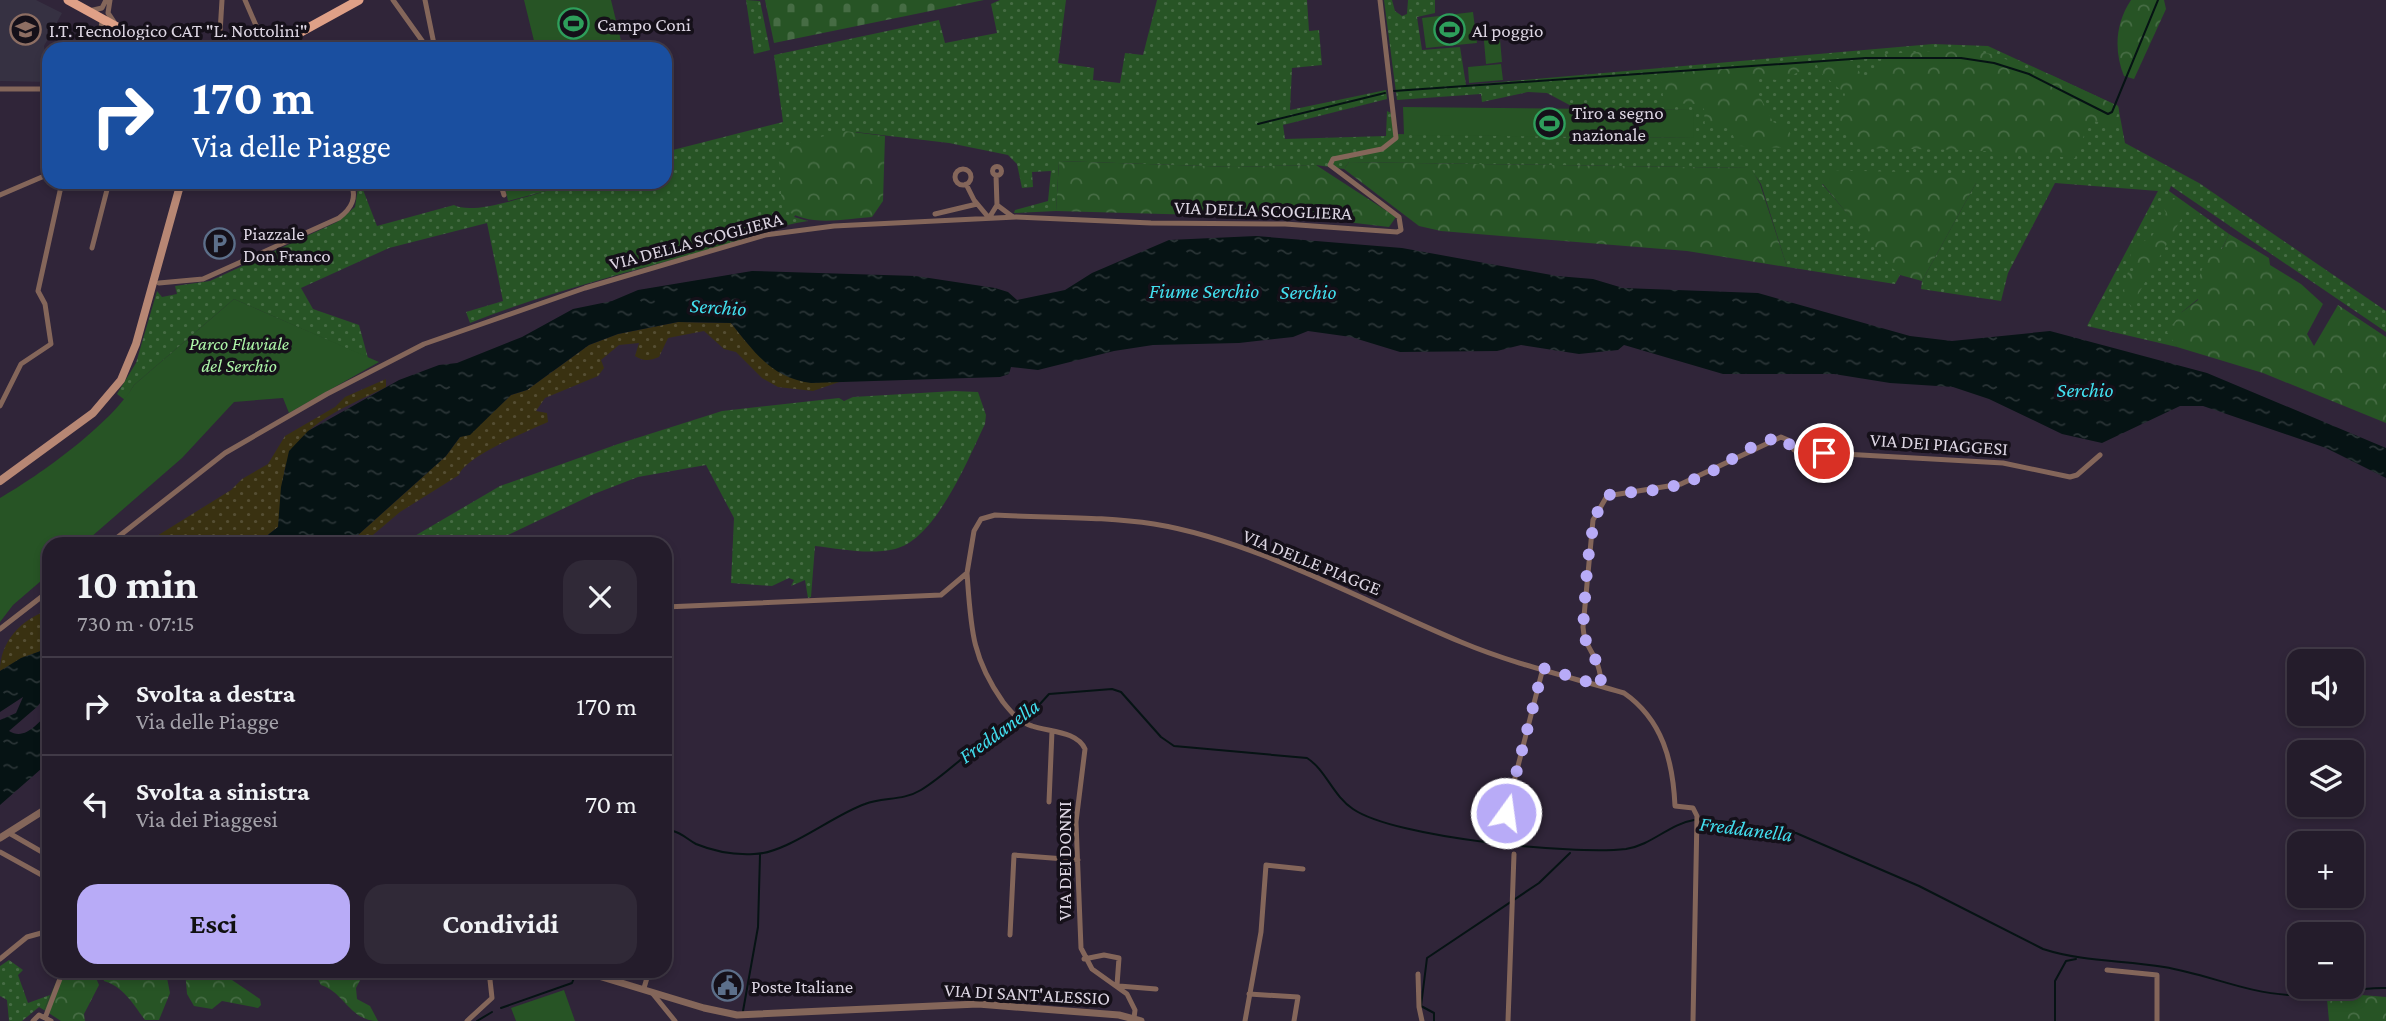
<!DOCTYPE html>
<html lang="it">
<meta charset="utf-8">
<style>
:root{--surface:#241c2b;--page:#302937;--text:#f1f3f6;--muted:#a3a1a9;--line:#413a47;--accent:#b8abf7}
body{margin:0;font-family:"Crimson Pro",serif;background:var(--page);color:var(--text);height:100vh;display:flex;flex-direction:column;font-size:26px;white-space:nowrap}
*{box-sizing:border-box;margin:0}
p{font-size:23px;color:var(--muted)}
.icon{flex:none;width:38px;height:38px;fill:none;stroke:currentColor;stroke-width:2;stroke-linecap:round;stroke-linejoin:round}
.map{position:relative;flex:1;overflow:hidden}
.panel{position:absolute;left:42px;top:537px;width:630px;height:441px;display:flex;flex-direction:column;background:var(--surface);border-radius:21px;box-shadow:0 4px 10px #0003,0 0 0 2px var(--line)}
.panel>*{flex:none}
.banner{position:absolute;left:42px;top:42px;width:630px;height:147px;border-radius:21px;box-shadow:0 4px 10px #0003,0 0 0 2px var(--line);background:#1a4fa0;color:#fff;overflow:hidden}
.buttons{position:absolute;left:2287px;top:649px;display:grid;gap:14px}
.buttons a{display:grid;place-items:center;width:77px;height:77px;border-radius:14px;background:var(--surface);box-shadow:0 4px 10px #0003,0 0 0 2px var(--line);font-size:35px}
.pin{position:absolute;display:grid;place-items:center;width:60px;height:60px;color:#fff;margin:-30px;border:4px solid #fff;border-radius:50%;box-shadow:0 2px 7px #0007}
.me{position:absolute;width:77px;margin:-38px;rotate:14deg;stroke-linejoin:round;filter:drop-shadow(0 0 5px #0008)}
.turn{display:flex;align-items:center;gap:24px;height:147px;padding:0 35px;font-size:32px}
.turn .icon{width:91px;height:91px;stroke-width:2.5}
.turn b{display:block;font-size:49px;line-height:60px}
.round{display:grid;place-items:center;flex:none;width:74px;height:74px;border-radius:21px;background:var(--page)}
.overview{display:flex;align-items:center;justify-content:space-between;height:119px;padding:0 35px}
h1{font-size:42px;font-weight:700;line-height:52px}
.action{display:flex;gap:14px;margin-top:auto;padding:14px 35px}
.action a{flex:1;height:80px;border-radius:21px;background:var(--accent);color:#111;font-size:28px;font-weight:700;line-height:80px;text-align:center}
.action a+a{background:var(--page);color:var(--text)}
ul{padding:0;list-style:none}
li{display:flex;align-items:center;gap:21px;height:98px;padding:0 35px;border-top:2px solid var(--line)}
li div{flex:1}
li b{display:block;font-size:26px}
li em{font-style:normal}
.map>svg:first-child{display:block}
.education{fill:#363142}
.grass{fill:url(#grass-dots)}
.forest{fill:url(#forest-crowns)}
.sand{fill:url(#sand-dots)}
.cemetery{fill:url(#cemetery-stones)}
.park{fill:#275425}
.water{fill:url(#water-ripples)}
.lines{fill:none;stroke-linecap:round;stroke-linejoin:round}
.stream{stroke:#061314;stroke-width:2}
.minor{stroke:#84665a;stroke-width:5}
.tertiary{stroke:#84665a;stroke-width:7}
.secondary{stroke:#b78774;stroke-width:8}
.primary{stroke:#dfa087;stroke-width:9}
.route{stroke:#b8abf7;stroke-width:12;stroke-dasharray:0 21.6}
.labels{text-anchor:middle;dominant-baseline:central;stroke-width:7;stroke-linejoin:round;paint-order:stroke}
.poi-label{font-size:19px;fill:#dcd5e2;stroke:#151019;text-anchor:start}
.street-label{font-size:19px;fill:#dcd5e2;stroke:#151019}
.park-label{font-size:19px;font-style:italic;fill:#adf6a8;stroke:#151019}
.water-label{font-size:21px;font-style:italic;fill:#42dfef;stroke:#151019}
</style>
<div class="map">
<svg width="2386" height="1021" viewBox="0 0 2386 1021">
<defs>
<pattern id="grass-dots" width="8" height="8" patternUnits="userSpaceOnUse" patternTransform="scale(1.75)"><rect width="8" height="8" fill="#275425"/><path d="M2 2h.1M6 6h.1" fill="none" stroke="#466c44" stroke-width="1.8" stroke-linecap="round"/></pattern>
<pattern id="forest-crowns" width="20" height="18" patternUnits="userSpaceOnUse" patternTransform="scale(1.75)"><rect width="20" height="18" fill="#275425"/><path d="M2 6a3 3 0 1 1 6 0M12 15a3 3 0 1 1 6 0" fill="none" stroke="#466c44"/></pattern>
<pattern id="sand-dots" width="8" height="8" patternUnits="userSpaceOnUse" patternTransform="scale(1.75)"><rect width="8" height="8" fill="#393111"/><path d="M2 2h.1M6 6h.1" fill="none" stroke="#554e33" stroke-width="1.8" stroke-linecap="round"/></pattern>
<pattern id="cemetery-stones" width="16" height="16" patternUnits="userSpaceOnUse" patternTransform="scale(1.75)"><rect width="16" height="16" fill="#275425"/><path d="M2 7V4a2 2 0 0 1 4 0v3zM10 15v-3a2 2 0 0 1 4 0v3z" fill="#466c44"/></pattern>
<pattern id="water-ripples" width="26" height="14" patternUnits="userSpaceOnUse" patternTransform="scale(1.75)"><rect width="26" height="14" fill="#061314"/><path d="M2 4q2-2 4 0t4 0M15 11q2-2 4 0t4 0" fill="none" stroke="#2a3436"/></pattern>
</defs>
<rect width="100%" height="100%" fill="#302539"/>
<!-- education -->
<path class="education" d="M0 0H36L62 13 44 46 49 82 0 81Z"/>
<!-- grass -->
<path class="grass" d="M746 0 760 1 770 50 754 54Z
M1000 0H1066L1058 63 1094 68 1093 80 1120 83 1125 53 1143 55 1157 0H1307L1309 31 1319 30 1322 65 1292 68 1290 110 1386 90 1387 99 1283 125 1285 139 1386 136 1387 111 1391 113 1394 134 1693 138V110L1577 109 1547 93 1528 92 1482 102 1481 94 1397 100 1384 0H1392L1395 11 1402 16 1407 14 1408 0H1435V13L1417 17 1422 50 1460 47 1466 85 1933 44 1988 46 2118 106 2125 143 2199 183 2386 311V332L2171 186 2169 191 2229 234 2198 299 2182 312 2174 341 2177 347 2087 326 2158 191 2055 183 2008 273 2001 301 1921 289 1922 281 1976 183 1822 184 1900 275 1895 284 1787 267 1761 184 1750 168 1349 162 1344 169 1316 165 1234 167 1059 161 1056 211 1014 213 1015 210 1048 201 1051 171 1032 172 1033 187 1022 188 1017 164 1008 155 949 143 856 132 794 217 808 221C774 226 744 240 711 249 629 272 548 292 470 323L466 312 503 301 487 223 389 248 301 288 313 309 359 325 368 358 234 299 134 385 125 400 117 394 136 363 157 291 162 297 177 294 175 286 210 281 337 222 355 207 358 188 355 182H360L377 226 454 205C474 216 533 194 557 188L562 182H665V152L783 122 774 55 939 20 945 43 997 33 991 4Z
M954 391 978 392 986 415 985 424C968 459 936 539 895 549 868 555 842 549 815 546L811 597 808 598 805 580 791 586 794 580 789 578 772 586 731 583 734 518 706 465 638 477 594 494 508 535 462 544H401L500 486 618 444 722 411 839 398 844 401 853 397Z
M9 960 23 970 18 975 28 1003 50 995 44 1010 39 1007 22 1021H9L7 1000 0 996V966Z"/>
<!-- forest -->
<path class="forest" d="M2131 0H2164L2166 9 2134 79 2124 76C2114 51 2115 24 2131 0Z
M1965 49 1996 55 2042 75 2049 74 2118 106 2119 111 2112 125 2090 120 2075 158 1970 150 1854 148 1850 133 1839 119 1845 94 1820 72 1816 63 1831 58 1849 60 1864 77 1873 78 1885 54Z
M1807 58 1808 67 1781 81 1760 77 1756 89 1773 122 1789 129 1792 140 1789 148 1738 146 1729 127 1705 128 1704 109 1698 104 1664 103 1660 74Z
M844 131 885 136 883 201 872 217C841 219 807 228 782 207L778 148Z
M1059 161 1234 167 1316 165 1396 217 1389 227 1313 218 1056 211Z
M1349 162 1751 168 1760 184 1787 267 1687 251 1441 231 1419 226 1344 169Z
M1826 170 1977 174 1976 183 1922 281 1900 275 1891 267 1822 183Z
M504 182H562L557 188 508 201Z
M2166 194 2188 207 2131 307C2122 296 2123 284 2128 272L2137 270 2130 257 2132 249 2152 236 2166 213 2160 202Z
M2229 234 2269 258 2270 265 2301 284 2323 304 2307 334 2314 346 2338 305 2386 337V423L2263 373 2177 347 2167 332 2182 312 2198 300C2195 282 2202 267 2211 252L2222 249Z
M61 971H93L99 985 84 1014 85 1021H61L44 1010Z
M101 971H139L140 977 155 973 167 978 170 993 159 1020H145C133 1004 124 987 104 981Z
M185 971H232V980L260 999 261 1005 258 1008 222 1001 212 1009 194 1006 187 994Z
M314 971H365L356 988 357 999 370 1006 378 1021C350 1021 344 992 321 985Z
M2362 995 2386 997V1021H2329L2327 999Z"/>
<!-- sand -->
<path class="sand" d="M678 322 731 323 748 344 811 383 845 380 813 391 778 387 762 378 736 352 724 349 704 331 668 338 659 357C649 361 643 361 635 356L639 343 619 345 601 360 604 368 598 376 545 398 536 411 547 413 548 422C528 431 466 456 459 475L400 512 367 540 359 544H348L446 456 460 437 470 434 511 395 527 390 589 345 618 334Z
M386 379V387C345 408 294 424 284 474 280 491 283 510 278 527L256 544H144L231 490 242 479 268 464 285 436 335 407 345 397Z
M49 610V648L22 658 0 671C0 642 21 619 49 610Z"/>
<!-- cemetery -->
<path class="cemetery" d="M765 0H984L774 43Z"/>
<!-- park -->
<path class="park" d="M524 0H611L623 49H536Z
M1473 12 1477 43 1426 48 1422 18Z
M1499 28 1502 62 1486 64 1483 30Z
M1501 64 1503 80 1469 83 1468 67Z
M1403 107 1694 110 1693 138 1404 135Z
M234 299 379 362 289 413 283 398 234 402 182 458 83 544H49V574L13 605 0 622V498C40 475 111 424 134 385Z
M564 990 575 1021H516L511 1008Z"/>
<!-- water -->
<path class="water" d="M1256 236 1402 248 1557 276 1593 279 1623 288 1758 293 1910 336 1952 341 2050 331 2207 373 2386 448V478L2326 448 2203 406H2180L2102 443 2062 434 1989 399 1953 387 1890 383 1834 374H1723L1624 345 1618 350 1579 354 1521 345 1497 351 1400 352 1351 337 1308 331 1293 337 1239 343 1153 345 1114 351 1038 370 1011 367 1009 374 1000 377 811 383C772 378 754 352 731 323L678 322 618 334 589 345 527 390 511 395 470 435 460 437 446 456 348 544H256L278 527 281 487 289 451 308 431 399 380 439 365 457 363 522 337 573 309 612 301 638 290 752 271 916 276 995 288 1008 292 1017 300 1065 290 1092 273 1169 240Z
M49 648V690L38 706 9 731C25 741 38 723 49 712V762L0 805V720L16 713 23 697 0 712V671L21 658Z"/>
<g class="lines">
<!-- stream -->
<path class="stream" d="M1394 91 1866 58H1961L1994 63 2029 74 2108 114 2112 112 2158 0
M1258 124 1385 93
M1021 718 1030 715 1049 694 1112 689 1121 692 1161 737 1174 746 1307 758C1326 770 1333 796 1353 809 1395 838 1573 855 1626 849 1652 845 1669 824 1694 820
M1700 819 1737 823 1775 833H1796L1919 886 2043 949C2083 962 2123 960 2164 967 2207 974 2246 993 2290 995 2321 997 2354 987 2386 988
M665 871 668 835 673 831C682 833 688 840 696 844 713 851 735 855 754 854 786 854 833 815 865 804 883 797 903 801 921 790 955 769 980 737 1016 721
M501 1008 572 983 574 978
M743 1011 758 927 760 855
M477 1021 492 1012
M1434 1021V1013L1421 1006 1427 958 1539 883 1570 853
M2055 1021V981L2066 961 2076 959"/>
<!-- minor -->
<path class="minor" d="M110 0 108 13 114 22
M245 0 264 44
M393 0 428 49
M425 0 435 49
M89 11 102 8 106 0
M96 49 103 18
M219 49 222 0
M0 89H49
M992.5 171a4.5 4.5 0 1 1 9 0a4.5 4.5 0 1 1-9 0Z
M955 177a8 8 0 1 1 16 0a8 8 0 1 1-16 0Z
M500 182 504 195
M966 184 974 200 989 218 997 205 996 175
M0 195 49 174
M997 205 1013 217
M935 214 977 204
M92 248 109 182
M159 283 203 279 339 218C352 208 357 198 351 182
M0 406 21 364 51 344 45 304 38 291 62 182
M109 544 225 453 327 394 424 344 585 288 765 235 834 226 1016 217 1151 223 1285 224 1397 232 1401 230 1399 217 1330 165 1333 159 1382 149 1396 138 1380 0
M967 573C971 627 971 657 1003 702 1011 712 1019 722 1032 726 1049 732 1077 731 1085 749L1076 822 1081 948 1092 969 1127 994 1135 1010 1134 1018
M665 607 941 595 967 573 974 531 981 519 995 515C1047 518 1102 516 1154 524 1254 540 1367 603 1461 642 1513 664 1570 677 1624 693 1663 720 1673 762 1675 806L1693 808 1697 816 1693 1021
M0 629 49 591
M1601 686C1601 655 1584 650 1583 627L1593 520 1607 496 1681 484 1781 437 1788 440 1794 450 1808 452 2003 463 2070 477 2077 475 2100 455
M1049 802 1052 731
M1524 818 1506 813 1543 668
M9 833 49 856
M0 852 49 879
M49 891V890
M1010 935 1014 855 1078 860
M0 959 27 937 45 932
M1084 959 1104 955 1119 958 1117 985
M2107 970 2157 975V1021
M627 974 628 971
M1418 974 1419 1007 1422 1021
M1119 986 1156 989
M644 988 649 971
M653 994 675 1021
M1249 994 1298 997 1294 1021
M45 1018 63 971
M33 1021 39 1015 51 1021
M467 1021 492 998 489 971
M1245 1021 1261 932 1266 865 1303 869
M1508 1021 1514 854"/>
<!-- tertiary -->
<path class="tertiary" d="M0 838 49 807
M582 971 704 1008 737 1015 978 1004 1119 1015 1141 1021"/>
<!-- secondary -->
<path class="secondary" d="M0 481 93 413 121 380 136 344 181 182"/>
<!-- primary -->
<path class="primary" d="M68 0 157 49
M270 49 359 0"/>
</g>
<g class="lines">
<!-- route -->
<path class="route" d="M1506 813 1543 668 1601 686C1601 655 1584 651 1583 626 1586 601 1586 501 1612 494 1621 491 1630 493 1639 492 1661 490 1682 485 1702 476 1727 466 1756 437 1784 438L1794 450 1824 453"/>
</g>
<!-- icons -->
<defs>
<symbol id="stadium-ring" viewBox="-11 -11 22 22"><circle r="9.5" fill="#151019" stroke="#2e9e5b" stroke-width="1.5"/><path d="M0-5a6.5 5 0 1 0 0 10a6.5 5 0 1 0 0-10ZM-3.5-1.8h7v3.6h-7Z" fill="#2e9e5b"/></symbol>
<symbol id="school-ring" viewBox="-11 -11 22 22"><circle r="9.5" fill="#151019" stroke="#8d6e63" stroke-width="1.5"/><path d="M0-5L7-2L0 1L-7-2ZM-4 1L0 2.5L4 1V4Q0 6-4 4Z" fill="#8d6e63"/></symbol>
<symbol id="parking-ring" viewBox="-11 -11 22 22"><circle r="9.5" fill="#151019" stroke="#5c6f8a" stroke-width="1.5"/><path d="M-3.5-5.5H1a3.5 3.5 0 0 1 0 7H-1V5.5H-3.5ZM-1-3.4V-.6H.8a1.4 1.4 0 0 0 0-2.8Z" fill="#5c6f8a"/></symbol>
<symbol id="civic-ring" viewBox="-11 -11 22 22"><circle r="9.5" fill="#151019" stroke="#5c6f8a" stroke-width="1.5"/><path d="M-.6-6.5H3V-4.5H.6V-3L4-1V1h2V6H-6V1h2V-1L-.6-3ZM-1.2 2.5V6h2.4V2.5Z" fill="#5c6f8a"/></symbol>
</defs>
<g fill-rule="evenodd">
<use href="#stadium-ring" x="556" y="6" width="35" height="35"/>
<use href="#school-ring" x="8" y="12" width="35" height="35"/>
<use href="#stadium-ring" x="1432" y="12" width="35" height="35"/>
<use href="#stadium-ring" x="1532" y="106" width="35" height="35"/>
<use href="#parking-ring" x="202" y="226" width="35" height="35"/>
<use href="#civic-ring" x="710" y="968" width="35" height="35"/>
</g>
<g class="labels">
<!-- poi labels -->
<g class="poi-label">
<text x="597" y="24">Campo Coni</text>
<text x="49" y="30">I.T. Tecnologico CAT "L. Nottolini"</text>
<text x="1472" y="30">Al poggio</text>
<text x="1572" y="112">Tiro a segno<tspan x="1572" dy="22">nazionale</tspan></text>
<text x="243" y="233">Piazzale<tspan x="243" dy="22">Don Franco</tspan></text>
<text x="751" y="986">Poste Italiane</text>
</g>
<!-- street labels -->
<g class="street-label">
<text transform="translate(1263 210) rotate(2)">VIA DELLA SCOGLIERA</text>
<text transform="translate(696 241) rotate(-15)">VIA DELLA SCOGLIERA</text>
<text transform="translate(1939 444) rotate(4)">VIA DEI PIAGGESI</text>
<text transform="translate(1312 562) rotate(22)">VIA DELLE PIAGGE</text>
<text transform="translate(1064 861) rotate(-90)">VIA DEI DONNI</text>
<text transform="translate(1027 994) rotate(3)">VIA DI SANT'ALESSIO</text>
</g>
<!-- park labels -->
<g class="park-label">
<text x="239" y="343">Parco Fluviale<tspan x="239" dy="22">del Serchio</tspan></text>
</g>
<!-- water labels -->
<g class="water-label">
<text x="1204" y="291">Fiume Serchio</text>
<text x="1308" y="292">Serchio</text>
<text transform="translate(718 307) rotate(4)">Serchio</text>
<text x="2085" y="390">Serchio</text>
<text transform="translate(999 731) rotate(-36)">Freddanella</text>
<text transform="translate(1746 829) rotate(7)">Freddanella</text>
</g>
</g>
</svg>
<div class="buttons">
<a><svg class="icon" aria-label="sound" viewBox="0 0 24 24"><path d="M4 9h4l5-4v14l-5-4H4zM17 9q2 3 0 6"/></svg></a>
<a><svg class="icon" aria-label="layers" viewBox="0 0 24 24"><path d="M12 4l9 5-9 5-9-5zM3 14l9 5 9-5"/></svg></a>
<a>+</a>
<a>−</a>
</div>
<div class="pin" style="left:1824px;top:453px;background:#d93025"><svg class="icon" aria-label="arrive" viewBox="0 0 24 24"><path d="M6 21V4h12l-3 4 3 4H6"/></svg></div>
<svg class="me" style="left:1506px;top:813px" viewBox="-20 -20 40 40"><circle r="17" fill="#b8abf7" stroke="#fff" stroke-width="3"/><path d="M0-11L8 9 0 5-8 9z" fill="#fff"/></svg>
<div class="banner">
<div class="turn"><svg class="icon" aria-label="right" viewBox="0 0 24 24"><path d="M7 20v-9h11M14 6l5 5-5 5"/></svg><div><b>170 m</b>Via delle Piagge</div></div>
</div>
<section class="panel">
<div class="overview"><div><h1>10 min</h1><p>730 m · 07:15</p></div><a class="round"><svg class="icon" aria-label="close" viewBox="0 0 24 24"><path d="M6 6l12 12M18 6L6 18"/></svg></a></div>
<ul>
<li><svg class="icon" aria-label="right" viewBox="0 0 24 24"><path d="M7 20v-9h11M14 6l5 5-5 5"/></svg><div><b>Svolta a destra</b><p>Via delle Piagge</p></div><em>170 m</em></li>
<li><svg class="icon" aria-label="left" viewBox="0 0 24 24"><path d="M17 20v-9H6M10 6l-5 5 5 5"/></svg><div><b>Svolta a sinistra</b><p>Via dei Piaggesi</p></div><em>70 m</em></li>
</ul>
<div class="action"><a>Esci</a><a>Condividi</a></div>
</section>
</div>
